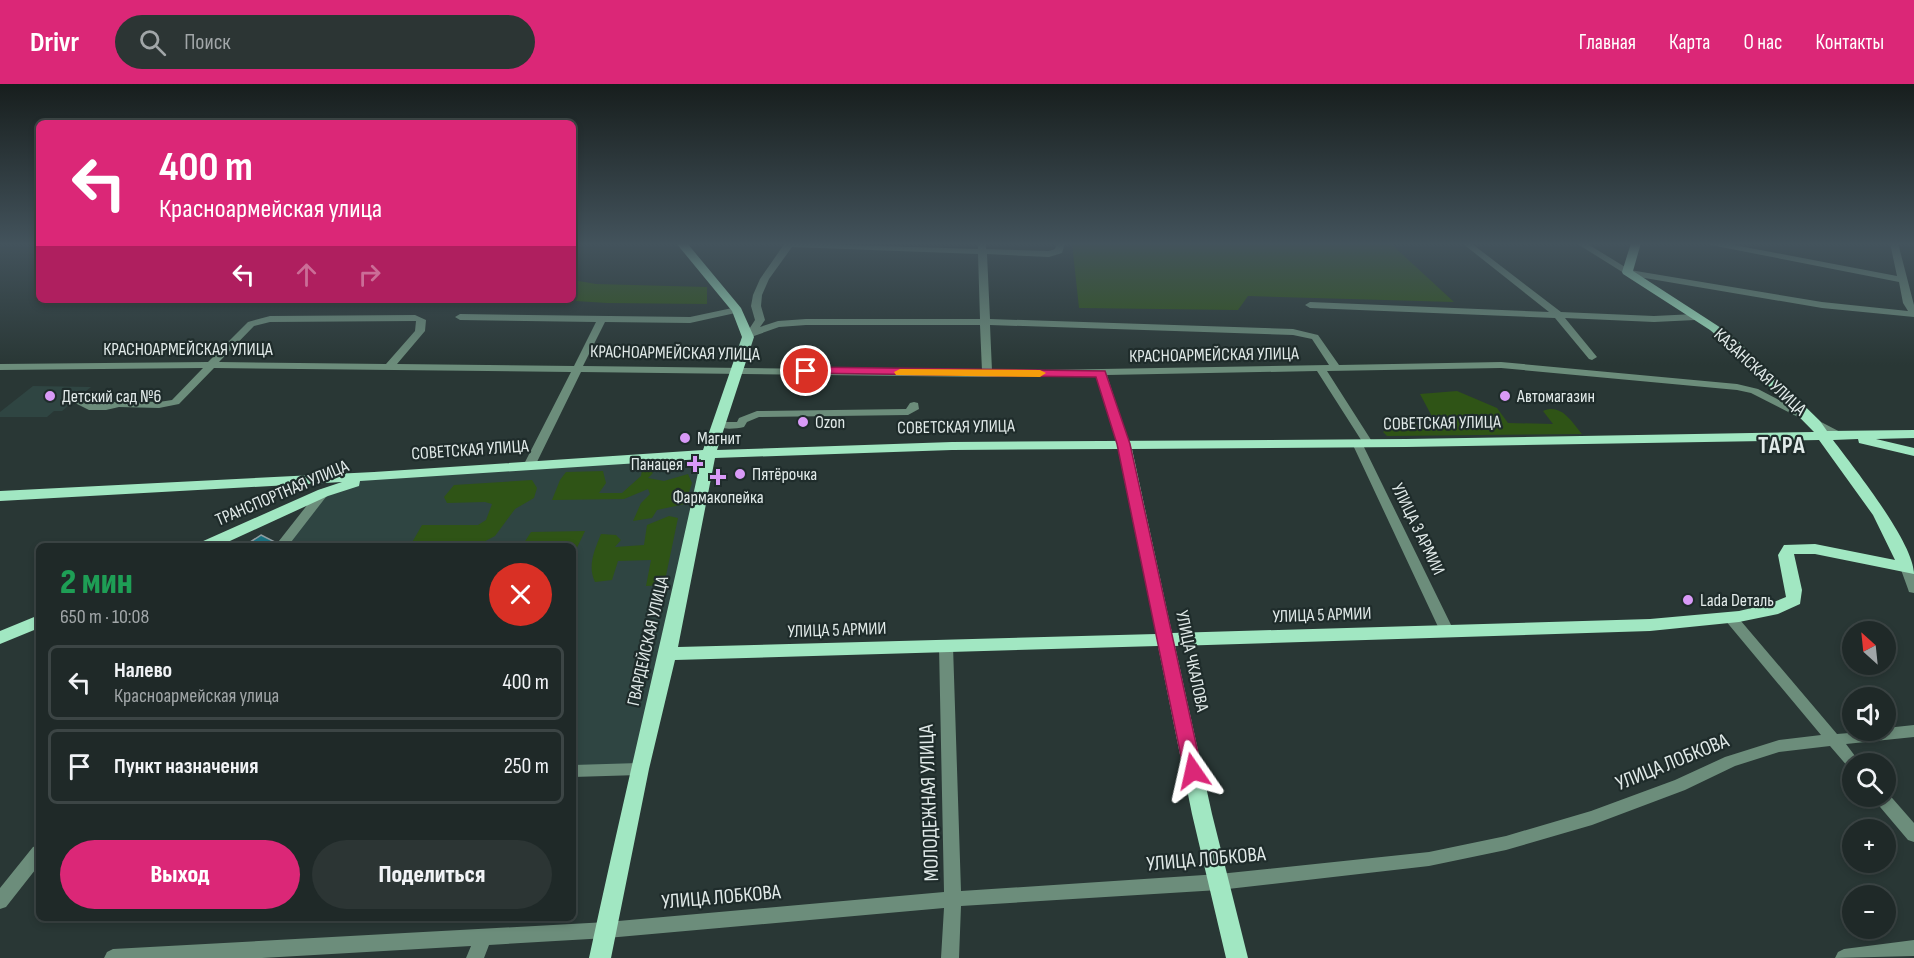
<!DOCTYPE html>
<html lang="ru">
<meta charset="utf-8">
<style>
:root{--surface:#1f2928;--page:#2c3534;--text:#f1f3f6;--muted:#a1a6a8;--line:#3c4545;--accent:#db2777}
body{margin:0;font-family:"Sofia Sans Condensed",sans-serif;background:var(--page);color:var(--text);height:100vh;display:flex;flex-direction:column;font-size:22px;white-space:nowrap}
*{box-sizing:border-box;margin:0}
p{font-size:20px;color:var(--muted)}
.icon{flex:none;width:33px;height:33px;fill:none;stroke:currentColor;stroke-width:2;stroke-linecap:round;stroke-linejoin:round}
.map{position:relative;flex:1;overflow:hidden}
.side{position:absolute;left:36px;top:459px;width:540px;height:378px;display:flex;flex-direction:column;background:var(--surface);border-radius:9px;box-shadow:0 3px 9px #0003,0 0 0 2px var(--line)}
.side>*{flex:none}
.top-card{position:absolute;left:36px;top:36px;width:540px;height:183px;border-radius:9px;box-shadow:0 3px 9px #0003,0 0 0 2px var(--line);background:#db2777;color:#fff;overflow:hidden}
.needle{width:39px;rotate:333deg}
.tools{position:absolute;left:1842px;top:537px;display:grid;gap:12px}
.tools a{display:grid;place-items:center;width:54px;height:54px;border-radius:50%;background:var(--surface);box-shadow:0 3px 9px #0003,0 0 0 2px var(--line);font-size:30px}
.pin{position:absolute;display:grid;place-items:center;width:51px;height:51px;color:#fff;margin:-26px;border:3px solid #fff;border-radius:50%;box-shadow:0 2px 6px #0007}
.me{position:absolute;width:66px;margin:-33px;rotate:349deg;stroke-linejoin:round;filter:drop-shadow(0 0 4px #0008)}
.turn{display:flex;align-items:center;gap:21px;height:126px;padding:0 24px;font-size:27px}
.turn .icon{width:78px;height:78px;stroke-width:2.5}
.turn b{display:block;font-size:42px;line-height:51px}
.lanes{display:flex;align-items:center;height:57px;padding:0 24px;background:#0003;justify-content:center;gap:30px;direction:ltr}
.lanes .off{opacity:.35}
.round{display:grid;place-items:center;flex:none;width:63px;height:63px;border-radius:32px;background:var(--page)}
.head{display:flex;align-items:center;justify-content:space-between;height:102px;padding:0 24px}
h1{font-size:36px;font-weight:800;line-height:45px;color:#1e9e55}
.action{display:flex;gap:12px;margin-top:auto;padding:12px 24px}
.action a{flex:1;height:69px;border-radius:36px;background:var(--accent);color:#fff;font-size:24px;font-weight:800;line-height:69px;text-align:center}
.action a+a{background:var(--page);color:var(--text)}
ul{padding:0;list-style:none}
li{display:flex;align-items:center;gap:18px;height:75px;margin:0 12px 9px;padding:0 12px;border:3px solid var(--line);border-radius:9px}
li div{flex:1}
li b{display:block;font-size:22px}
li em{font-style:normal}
header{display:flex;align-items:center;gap:36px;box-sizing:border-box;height:84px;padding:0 30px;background:var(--accent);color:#fff}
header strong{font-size:28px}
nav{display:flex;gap:33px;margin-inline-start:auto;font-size:21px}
.search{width:420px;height:54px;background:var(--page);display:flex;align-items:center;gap:15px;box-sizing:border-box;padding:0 21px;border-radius:33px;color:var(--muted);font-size:22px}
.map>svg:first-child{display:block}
.built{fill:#2f4542}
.green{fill:#2f5416}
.building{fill:#1a7382;stroke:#8d9c9f;stroke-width:1.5}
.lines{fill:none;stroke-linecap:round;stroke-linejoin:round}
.minor{fill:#6c8d7b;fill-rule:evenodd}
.major{fill:#a1e7c2;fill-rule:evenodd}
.route{fill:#db2777;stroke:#8e194d;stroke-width:1.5}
.slow{fill:#f59e0b}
.poi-dot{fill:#d99af7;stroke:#1f2c2b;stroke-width:2}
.labels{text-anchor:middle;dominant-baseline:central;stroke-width:4.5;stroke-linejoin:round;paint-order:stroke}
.street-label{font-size:18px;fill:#e1eae9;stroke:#1f2c2b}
.poi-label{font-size:18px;fill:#e1eae9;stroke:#1f2c2b;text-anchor:start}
.near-street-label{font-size:21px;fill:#e1eae9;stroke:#1f2c2b}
.district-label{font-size:24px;font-weight:bold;letter-spacing:1.5px;fill:#e1eae9;stroke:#1f2c2b}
</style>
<header>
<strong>Drivr</strong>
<div class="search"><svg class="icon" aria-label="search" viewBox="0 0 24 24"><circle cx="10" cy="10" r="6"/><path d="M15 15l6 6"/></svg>Поиск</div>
<nav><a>Главная</a><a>Карта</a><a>О нас</a><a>Контакты</a></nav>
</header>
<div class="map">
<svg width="1914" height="874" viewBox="0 0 1914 874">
<rect width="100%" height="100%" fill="#293735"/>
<!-- built -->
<path class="built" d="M33 302 91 303 62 327H54L47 333H0V328Z
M709 370 639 685 573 687V462H281L323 409 374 392Z"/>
<!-- green -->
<path class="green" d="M1072 159H1390L1454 218 1248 212 1238 226 1079 224Z
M573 196 596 200 707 203V220L607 219 560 216H573Z
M1457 307 1497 324 1508 339 1553 340 1543 327C1561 319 1571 337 1582 350L1387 352 1383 348 1393 341 1436 340 1420 310Z
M642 386H650L653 389 648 394 664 397 688 390 692 399 685 420 657 426 652 434 633 437 641 419 650 410 648 405 624 415 552 416 560 396 566 388 603 387 606 399 599 409H622L641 392Z
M532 396 537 404 534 414 515 425 495 452 476 462H410L422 441H478L486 436 492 420 485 418 447 419 444 413 454 401Z
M669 432 678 434 664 501 646 502 651 476 618 477 612 496 595 498C587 482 595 465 601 450L616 451 621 456 615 463 644 461 647 441Z
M585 447 573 472V462H522L531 448Z"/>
<!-- building -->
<path class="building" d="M261 451 275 458 273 462H244Z"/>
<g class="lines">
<!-- minor -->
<path class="minor" d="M785 159 978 165V159H986V165L1049 167 1055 165 1057 159H1065L1062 169 1049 173 987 170 990 235 1293 245 1318 251 1339 281 1501 278 1737 300 1758 305 1846 351 1845 353H1837L1751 309 1737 306 1501 284 1327 287 1373 359 1368 362 1363 359 1317 287 1107 291 1129 360 1124 363 1119 360 1097 291 987 293 581 288 535 382 529 385 523 382 571 288 214 284 179 320 159 324 119 323 106 326H89L75 319 80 316 91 320H106L119 317 159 318 172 316 203 284 0 286V280L208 278 248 238 270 232 415 231 426 236 425 247 397 280 574 282 596 238 460 236 455 233 460 230 690 233 737 223 740 224V228L690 239 605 238 583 282 982 287 980 241H806L779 243 754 252H748L746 250 755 236 751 222 753 211 760 195ZM792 163 978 170 980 235H806L778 237 760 243 765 236 761 222 762 211 769 195ZM414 237H416L415 247 386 280 219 278 254 242 270 238ZM990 241 1293 251 1312 255 1329 281 992 287Z
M1462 159H1471L1561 228 1654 232 1695 230 1700 233 1695 236 1654 238 1565 234 1597 273 1592 276 1589 275 1555 234 1310 224 1305 221 1310 218 1549 228Z
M1576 159H1586L1630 186 1822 218 1908 227 1903 219 1899 198 1711 161 1707 159H1724L1897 192 1890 159H1898L1914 221V233L1822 224 1627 191Z
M914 318 918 319 919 325 908 331 759 333 747 338 744 343C735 345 720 346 714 341L719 338H737L739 334 757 327 906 325 910 319Z
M1357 356 1362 359 1454 547 1452 550H1442L1440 547 1352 359Z
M323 405 329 409 288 462H275L319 406Z
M1906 479 1910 480 1914 488V509L1909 508 1908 505 1900 483Z
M1730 528 1735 530 1837 650 1886 646V644L1914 641V653L1846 660 1861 680H1852V686L1849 684 1830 662 1779 668 1735 682 1685 706 1592 741 1506 766 1429 782 1219 806 961 822 959 874H941L944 824 607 854 489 861 484 874H466L471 862 262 874H104L107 868 113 865 607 838 944 808 939 562 941 558H951L953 562 961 807 1219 790 1429 768 1506 752 1591 727 1675 696 1725 673 1779 656 1821 651 1725 536 1723 533 1725 530Z
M639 679 644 681 647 685 644 689 639 691 573 693V681Z
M1886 707 1914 739V758L1908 756 1875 717 1873 712H1886Z
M39 761V781L6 823 0 825V804L33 763Z
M1914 856V872L1835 874 1838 868 1844 865Z"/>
<!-- major -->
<path class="major" d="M676 159H687L741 224 754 253 717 366 952 358 1406 355 1814 348 1730 263 1710 246 1623 190 1622 188 1631 159H1641L1633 187 1718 242 1738 257 1820 337 1827 347 1914 346V354L1876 355 1914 364V372L1859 359 1858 355 1833 356C1854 384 1914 459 1914 490L1815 470H1794L1802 506 1800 520 1778 530 1739 538 1650 547 1175 562 1212 730 1248 874H1226L1192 730 1158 562 675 576 649 685 611 874H589C625 707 665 542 701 375L360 397 359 402 328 412 219 462H198L201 458 318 406 342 398 0 417V407L374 388 703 366 742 253 732 227ZM1819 356 1873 431 1895 476 1815 460 1784 461 1778 471 1786 513 1769 520 1739 527 1650 535 1172 549 1132 365 1406 363ZM1118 365 1156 550 678 563 715 374 952 366Z
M39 531V544L0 560V547Z"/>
</g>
<!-- sky -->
<linearGradient id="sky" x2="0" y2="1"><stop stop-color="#171e1d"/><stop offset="0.57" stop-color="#43535c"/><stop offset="1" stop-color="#43535c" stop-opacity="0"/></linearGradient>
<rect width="1914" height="281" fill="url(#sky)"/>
<!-- route -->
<path class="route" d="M806 283 1105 287 1130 360 1202 687 1199 692 1193 694 1187 692 1184 687 1117 360 1096 293 802 289 801 287Z"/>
<!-- slow -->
<path class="slow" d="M900 285 1040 286 1046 289 1040 293 896 291 894 288Z"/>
<!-- markers -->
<g class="poi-dot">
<circle cx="50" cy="312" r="6"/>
<circle cx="1505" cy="312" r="6"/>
<circle cx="803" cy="338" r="6"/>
<circle cx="685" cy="354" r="6"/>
<path d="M692 371h6v6h6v6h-6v6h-6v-6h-6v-6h6z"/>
<circle cx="740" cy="390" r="6"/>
<path d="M715 384h6v6h6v6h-6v6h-6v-6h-6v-6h6z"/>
<circle cx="1688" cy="516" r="6"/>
</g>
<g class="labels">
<!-- street labels -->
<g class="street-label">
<text x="188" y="265">КРАСНОАРМЕЙСКАЯ УЛИЦА</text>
<text transform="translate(675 269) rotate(1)">КРАСНОАРМЕЙСКАЯ УЛИЦА</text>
<text transform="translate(1214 271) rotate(-1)">КРАСНОАРМЕЙСКАЯ УЛИЦА</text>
<text transform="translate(1760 288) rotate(43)">КАЗАНСКАЯ УЛИЦА</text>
<text transform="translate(1442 339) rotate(-1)">СОВЕТСКАЯ УЛИЦА</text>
<text transform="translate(956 343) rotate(-1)">СОВЕТСКАЯ УЛИЦА</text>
<text transform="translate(470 366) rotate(-4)">СОВЕТСКАЯ УЛИЦА</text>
<text transform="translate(282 409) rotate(-23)">ТРАНСПОРТНАЯ УЛИЦА</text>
<text transform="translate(1418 445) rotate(64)">УЛИЦА 3 АРМИИ</text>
<text transform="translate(1322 531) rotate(-2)">УЛИЦА 5 АРМИИ</text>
<text transform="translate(837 546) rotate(-2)">УЛИЦА 5 АРМИИ</text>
<text transform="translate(648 557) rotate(-77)">ГВАРДЕЙСКАЯ УЛИЦА</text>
<text transform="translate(1192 577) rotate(78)">УЛИЦА ЧКАЛОВА</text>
</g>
<!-- poi labels -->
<g class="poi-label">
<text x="62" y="312">Детский сад №6</text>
<text x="1517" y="312">Автомагазин</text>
<text x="815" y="338">Ozon</text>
<text x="697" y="354">Магнит</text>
<text x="683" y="380" text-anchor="end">Панацея</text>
<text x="752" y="390">Пятёрочка</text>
<text x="718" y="413" text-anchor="middle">Фармакопейка</text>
<text x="1700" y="516">Lada Dеталь</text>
</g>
<!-- near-street labels -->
<g class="near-street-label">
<text transform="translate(1672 678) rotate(-22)">УЛИЦА ЛОБКОВА</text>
<text transform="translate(929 719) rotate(-92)">МОЛОДЕЖНАЯ УЛИЦА</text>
<text transform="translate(1206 775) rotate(-5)">УЛИЦА ЛОБКОВА</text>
<text transform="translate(721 813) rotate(-5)">УЛИЦА ЛОБКОВА</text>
</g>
<!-- district labels -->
<g class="district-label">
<text x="1782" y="361">ТАРА</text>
</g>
</g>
</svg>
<div class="tools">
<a><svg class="needle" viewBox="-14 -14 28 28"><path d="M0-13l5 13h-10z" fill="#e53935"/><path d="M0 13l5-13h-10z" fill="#a1a6a8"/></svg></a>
<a><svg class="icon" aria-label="sound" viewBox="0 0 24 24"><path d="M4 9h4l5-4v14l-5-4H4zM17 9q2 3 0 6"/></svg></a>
<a><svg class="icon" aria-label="search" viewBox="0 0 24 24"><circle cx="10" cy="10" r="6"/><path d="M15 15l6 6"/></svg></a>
<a>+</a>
<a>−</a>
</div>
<div class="pin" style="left:806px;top:287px;background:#d93025"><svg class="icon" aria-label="arrive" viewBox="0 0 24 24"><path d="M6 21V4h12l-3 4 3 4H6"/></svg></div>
<svg class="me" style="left:1193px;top:687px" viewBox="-20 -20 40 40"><path d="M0-17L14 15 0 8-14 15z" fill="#db2777" stroke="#fff" stroke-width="4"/></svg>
<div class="top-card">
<div class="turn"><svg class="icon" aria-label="left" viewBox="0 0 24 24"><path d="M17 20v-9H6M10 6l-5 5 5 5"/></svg><div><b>400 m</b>Красноармейская улица</div></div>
<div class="lanes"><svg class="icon" aria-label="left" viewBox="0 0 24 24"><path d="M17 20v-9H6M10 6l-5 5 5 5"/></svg><svg class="icon off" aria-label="ahead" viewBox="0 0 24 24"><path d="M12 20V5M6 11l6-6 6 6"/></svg><svg class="icon off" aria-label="right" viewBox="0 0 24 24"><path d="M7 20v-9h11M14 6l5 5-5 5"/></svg></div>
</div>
<section class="side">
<div class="head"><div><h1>2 мин</h1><p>650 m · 10:08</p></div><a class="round" style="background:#d93025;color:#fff"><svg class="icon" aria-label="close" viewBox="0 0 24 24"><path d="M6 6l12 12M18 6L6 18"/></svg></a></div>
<ul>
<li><svg class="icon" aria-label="left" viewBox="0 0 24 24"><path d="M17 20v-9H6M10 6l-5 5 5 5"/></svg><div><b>Налево</b><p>Красноармейская улица</p></div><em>400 m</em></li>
<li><svg class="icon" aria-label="arrive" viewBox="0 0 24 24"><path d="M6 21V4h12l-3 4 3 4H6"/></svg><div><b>Пункт назначения</b></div><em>250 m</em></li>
</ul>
<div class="action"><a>Выход</a><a>Поделиться</a></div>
</section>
</div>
